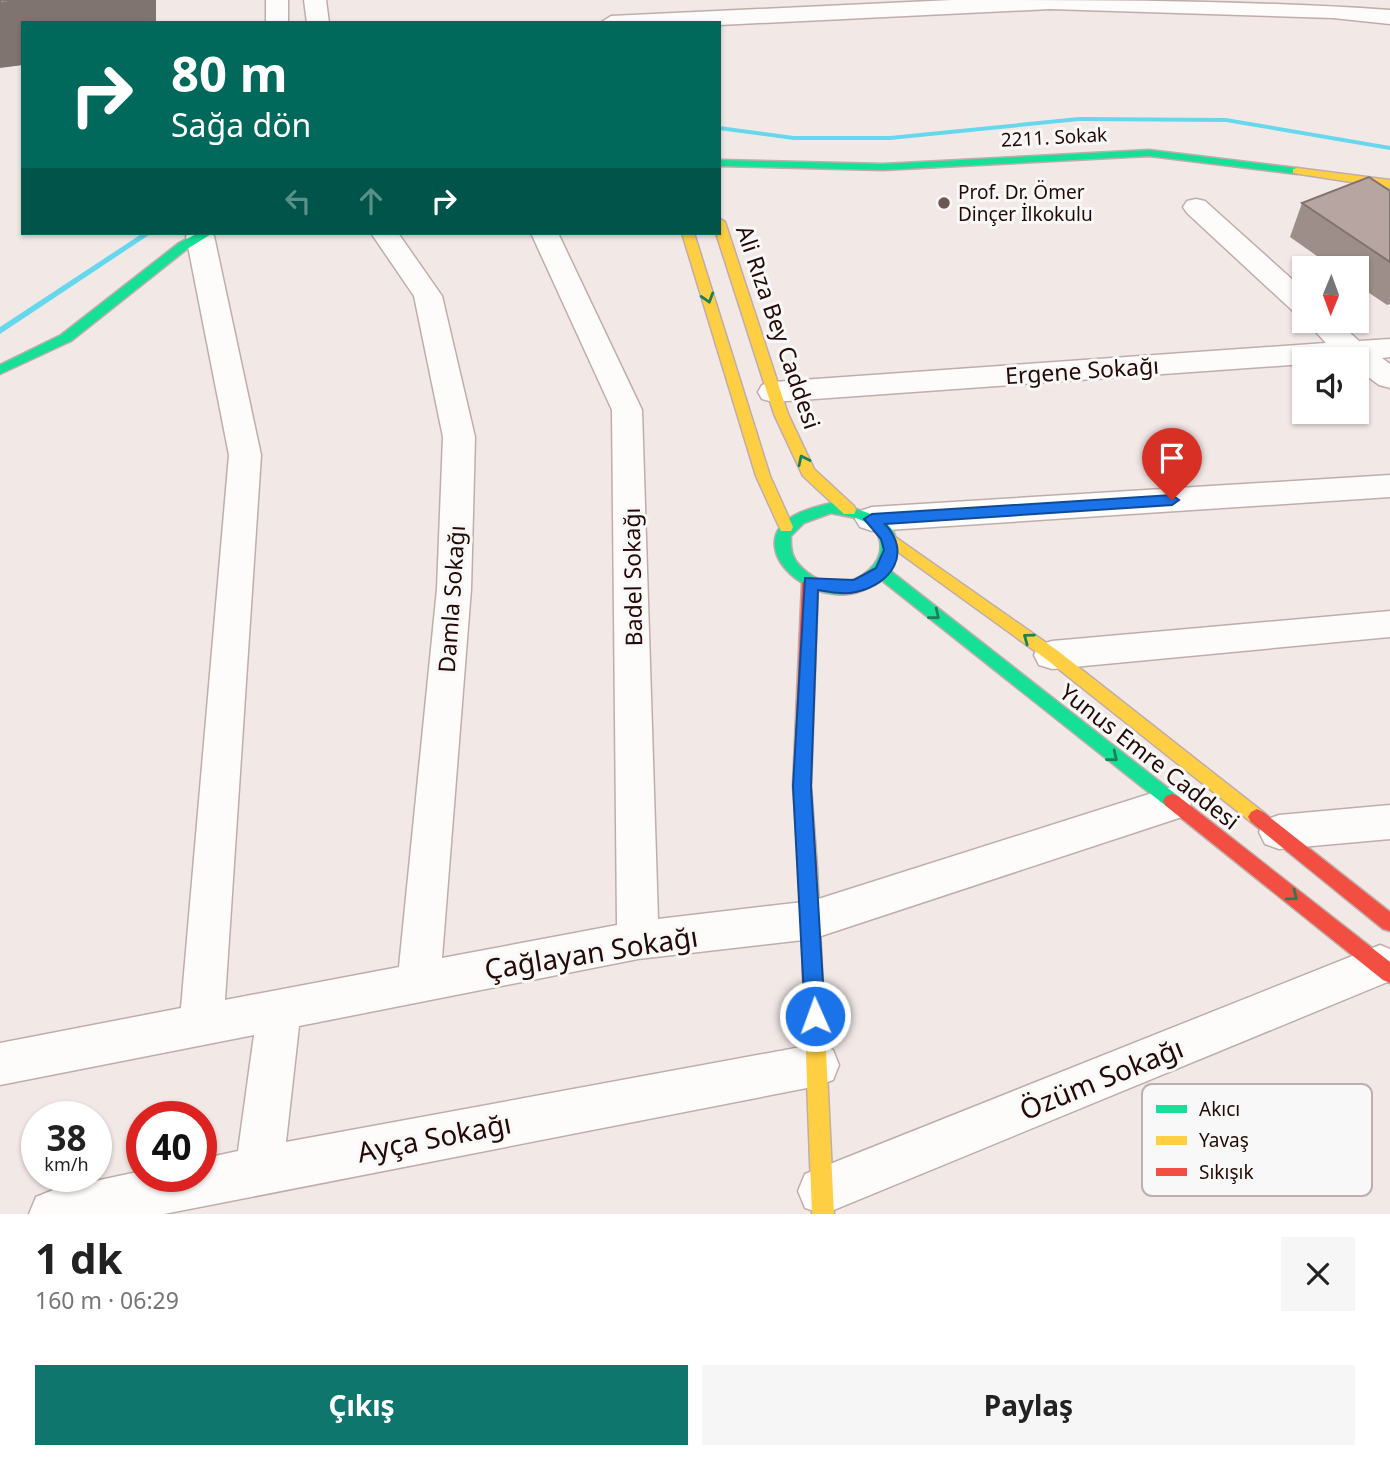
<!DOCTYPE html>
<html lang="tr">
<meta charset="utf-8">
<style>
:root{--surface:#fff;--page:#f6f6f6;--text:#222;--muted:#767676;--accent:#0f766e}
body{margin:0;font-family:"Noto Sans",sans-serif;background:var(--page);color:var(--text);height:100vh;display:flex;flex-direction:column;font-size:26px;white-space:nowrap}
*{box-sizing:border-box;margin:0}
p{font-size:23px;color:var(--muted)}
.icon{flex:none;width:38px;height:38px;fill:none;stroke:currentColor;stroke-width:2;stroke-linecap:round;stroke-linejoin:round}
.map{position:relative;height:1214px;overflow:hidden}
.sheet{display:flex;flex-direction:column;background:var(--surface);flex:1}
.sheet>*{flex:none}
.hud{position:absolute;left:21px;top:21px;width:700px;height:214px;border-radius:0px;box-shadow:0 2px 5px #0004;background:#00695c;color:#fff;overflow:hidden}
.needle{width:46px;rotate:181deg}
.tools{position:absolute;left:1292px;top:256px;display:grid;gap:14px}
.tools a{display:grid;place-items:center;width:77px;height:77px;border-radius:0px;background:var(--surface);box-shadow:0 2px 5px #0004;font-size:35px}
.speed{position:absolute;left:21px;top:1101px;display:flex;gap:14px;font-size:35px;font-weight:700;text-align:center}
.speed>*{display:grid;place-content:center;width:91px;height:91px;border-radius:50%;background:var(--surface);box-shadow:0 2px 5px #0004;line-height:1}
.speed small{font-size:18px;font-weight:400}
.speed .limit{border:10px solid #d22;background:#fff;color:#111}
.pin{position:absolute;display:grid;place-items:center;width:60px;height:60px;color:#fff;margin:-72px -30px;border-radius:50% 50% 50% 0;rotate:-45deg;box-shadow:0 0 7px #0007}
.pin .icon{rotate:45deg}
.me{position:absolute;width:77px;margin:-38px;rotate:358deg;stroke-linejoin:round;filter:drop-shadow(0 0 5px #0008)}
.turn{display:flex;align-items:center;gap:24px;height:147px;padding:0 35px;font-size:32px}
.turn .icon{width:91px;height:91px;stroke-width:2.5}
.turn b{display:block;font-size:49px;line-height:60px}
.lanes{display:flex;align-items:center;height:66px;padding:0 35px;background:#0003;justify-content:center;gap:35px;direction:ltr}
.lanes .off{opacity:.35}
.round{display:grid;place-items:center;flex:none;width:74px;height:74px;border-radius:0px;background:var(--page)}
.headline{display:flex;align-items:center;justify-content:space-between;height:119px;padding:0 35px}
h1{font-size:42px;font-weight:700;line-height:52px}
.primary-button{display:flex;gap:14px;margin-top:auto;padding:14px 35px}
.primary-button a{flex:1;height:80px;border-radius:0px;background:var(--accent);color:#fff;font-size:28px;font-weight:700;line-height:80px;text-align:center}
.primary-button a+a{background:var(--page);color:var(--text)}
.map>svg:first-child{display:block}
.lines{fill:none;stroke-linecap:round;stroke-linejoin:round}
.stream{fill:#66d7ec;fill-rule:evenodd}
.street-casing{stroke:#bfada9;stroke-width:3}
.fast-casing{stroke:#bfada9;stroke-width:3}
.slow-casing{stroke:#bfada9;stroke-width:3}
.jam-casing{stroke:#bfada9;stroke-width:3}
.street{fill:#fdfcfb;fill-rule:evenodd}
.fast{fill:#16e098;fill-rule:evenodd}
.slow{fill:#ffcf43;fill-rule:evenodd}
.jam{fill:#f24e42;fill-rule:evenodd}
.wall{fill:#9d8e8a}
.shaded-wall{fill:#807471}
.building{fill:#b7a5a1;stroke:#807471;stroke-width:2}
.oneway{stroke:#1d7f55}
.route{fill:#1a73e8;stroke:#114b97;stroke-width:2}
.poi-dot{fill:#6d5753;stroke:#f8f8f8;stroke-width:2.5}
.labels{text-anchor:middle;dominant-baseline:central;stroke-width:6;stroke-linejoin:round;paint-order:stroke}
.far-street-label{font-size:19px;fill:#250904;stroke:#f8f8f8}
.far-poi-label{font-size:19px;fill:#250904;stroke:#f8f8f8;text-anchor:start}
.street-label{font-size:23px;fill:#250904;stroke:#f8f8f8}
.near-street-label{font-size:28px;fill:#250904;stroke:#f8f8f8}
.key{fill:#f8f8f8;stroke:#b9b0af;stroke-width:2}
.key-label{font-size:19px;fill:#250904}
</style>
<div class="map">
<svg width="1390" height="1214" viewBox="0 0 1390 1214">
<rect width="100%" height="100%" fill="#f2e9e7"/>
<g class="lines">
<!-- stream -->
<path class="stream" d="M1079 117 1226 118 1390 146V150L1226 122 1079 121 890 140H794L719 130V126L794 136H890Z
M143 233H152L0 334V327Z"/>
<defs>
<path id="street" d="M266 0H288V23H266Z
M304 0H326L329 23H307Z
M952 0C1097 0 1245 0 1390 10V24L1333 18 1050 9 719 25 600 23 611 16Z
M1196 199 1205 201 1304 290V315L1294 312 1187 213 1183 207 1187 201Z
M189 233H211L214 236 261 455 225 1000 399 967 437 589 443 437 414 296 371 233H398L442 296 475 437 471 589 442 958 617 925 612 410 531 233H558L642 410 658 919 812 901 1171 787 1185 792 1191 804 1185 816 812 939 638 959 299 1026 286 1142 817 1044 833 1050 839 1065 833 1080 817 1086 164 1214H29L36 1197 53 1190 142 1171V1176H201V1159L238 1151 254 1035 0 1085V1043L181 1008 229 455 186 236Z
M1305 320H1336L1359 341 1390 339V357L1382 358 1390 364V388L1379 385 1356 368V359H1304V364L773 402 762 399 758 392 762 385 773 382 1326 343Z
M1390 475V497L872 531 860 527 855 519 860 511 872 507Z
M1390 611V637L1052 669 1039 665 1034 655 1039 645 1052 641Z
M1390 805V839L1279 849 1265 844 1259 832 1265 820 1279 815Z
M1380 945 1390 949V981L824 1214 805 1208 798 1191 805 1174Z"/>
<path id="fast" d="M1149 150 1297 168 1303 171 1297 174 1149 156 883 170 719 166V160L883 164Z
M198 233H213L187 249 71 341 0 374V365L61 335 179 243Z
M831 503C864 510 917 521 888 569L1178 796 1181 801 1178 806 1172 808 1166 806 880 579C828 628 733 548 795 515 806 509 820 506 831 503ZM831 513C842 516 854 516 863 521 911 549 850 606 808 573 794 562 790 554 791 536L804 523Z"/>
<path id="slow" d="M1297 168 1390 180V188L1293 173V169Z
M719 218 725 222 788 414 814 469 854 506 856 510 854 514H844L803 476 774 414 716 233H719Z
M682 233H694L770 476 793 527 791 531H781L756 476Z
M888 532 1058 651 1263 812 1266 817 1263 822 1257 825 1251 822 1046 659 883 541 880 537Z
M808 860 814 862 817 868 834 1214H812L799 868 802 862Z"/>
<path id="jam" d="M810 577 818 583 811 786 817 868 814 874 808 876 802 874 799 868 793 786 802 583Z
M1172 794 1178 796 1390 962V983L1383 980 1166 806 1163 801 1166 796Z
M1257 809 1263 812 1390 912V931L1383 929 1251 822 1248 817 1251 812Z"/>
</defs>
<!-- street casing -->
<use href="#street" class="street-casing"/>
<!-- fast casing -->
<use href="#fast" class="fast-casing"/>
<!-- slow casing -->
<use href="#slow" class="slow-casing"/>
<!-- jam casing -->
<use href="#jam" class="jam-casing"/>
<!-- street -->
<use href="#street" class="street"/>
<!-- fast -->
<use href="#fast" class="fast"/>
<!-- slow -->
<use href="#slow" class="slow"/>
<!-- jam -->
<use href="#jam" class="jam"/>
</g>
<!-- wall -->
<path class="wall" d="M1390 191V304L1387 305 1356 284V268H1334L1290 237 1302 203Z"/>
<!-- shaded-wall -->
<path class="shaded-wall" d="M26 0H156V23H23V65L0 68V3Z"/>
<!-- building -->
<path class="building" d="M0 0H26L0 3Z
M1369 177 1390 191V262L1302 203Z"/>
<!-- one-way arrows -->
<defs><path id="oneway-chevron" d="M-2-3.5L2.5 0L-2 3.5" fill="none" stroke-width="1.6" stroke-linecap="round" stroke-linejoin="round" transform="scale(1.75)"/></defs>
<g class="oneway">
<use href="#oneway-chevron" transform="translate(708 298) rotate(73)"/>
<use href="#oneway-chevron" transform="translate(803 460) rotate(-116)"/>
<use href="#oneway-chevron" transform="translate(935 615) rotate(39)"/>
<use href="#oneway-chevron" transform="translate(1028 638) rotate(-144)"/>
<use href="#oneway-chevron" transform="translate(1113 757) rotate(39)"/>
<use href="#oneway-chevron" transform="translate(1293 896) rotate(37)"/>
</g>
<!-- route -->
<path class="route" d="M1172 495 1179 500 1172 505 885 524C912 553 892 584 856 592 843 595 831 592 818 590L811 786 825 1016 822 1023 815 1026 808 1023 805 1016 793 786 805 578 854 580 876 568 884 550 881 539 864 519 872 514Z"/>
<!-- markers -->
<circle class="poi-dot" cx="944" cy="203" r="7"/>
<g class="labels">
<!-- far-street labels -->
<g class="far-street-label">
<text transform="translate(1054 137) rotate(-3)">2211. Sokak</text>
</g>
<!-- far-poi labels -->
<g class="far-poi-label">
<text x="958" y="192">Prof. Dr. Ömer<tspan x="958" dy="22">Dinçer İlkokulu</tspan></text>
</g>
<!-- street labels -->
<g class="street-label">
<text transform="translate(779 327) rotate(71)">Ali Rıza Bey Caddesi</text>
<text transform="translate(1082 370) rotate(-4)">Ergene Sokağı</text>
<text transform="translate(632 577) rotate(-91)">Badel Sokağı</text>
<text transform="translate(451 599) rotate(-86)">Damla Sokağı</text>
<text transform="translate(1150 756) rotate(38)">Yunus Emre Caddesi</text>
</g>
<!-- near-street labels -->
<g class="near-street-label">
<text transform="translate(591 952) rotate(-9)">Çağlayan Sokağı</text>
<text transform="translate(1101 1078) rotate(-22)">Özüm Sokağı</text>
<text transform="translate(434 1137) rotate(-11)">Ayça Sokağı</text>
</g>
</g>
<!-- legend -->
<rect x="1142" y="1084" width="230" height="112" rx="10" class="key"/>
<rect x="1156" y="1105" width="31" height="8" fill="#16e098"/>
<rect x="1156" y="1136" width="31" height="9" fill="#ffcf43"/>
<rect x="1156" y="1168" width="31" height="8" fill="#f24e42"/>
<g class="key-label">
<text x="1199" y="1116">Akıcı</text>
<text x="1199" y="1147">Yavaş</text>
<text x="1199" y="1179">Sıkışık</text>
</g>
</svg>
<div class="tools">
<a><svg class="needle" viewBox="-14 -14 28 28"><path d="M0-13l5 13h-10z" fill="#e53935"/><path d="M0 13l5-13h-10z" fill="#767676"/></svg></a>
<a><svg class="icon" aria-label="sound" viewBox="0 0 24 24"><path d="M4 9h4l5-4v14l-5-4H4zM17 9q2 3 0 6"/></svg></a>
</div>
<div class="speed"><div>38<small>km/h</small></div><div class="limit">40</div></div>
<div class="pin" style="left:1172px;top:500px;background:#d93025"><svg class="icon" aria-label="arrive" viewBox="0 0 24 24"><path d="M6 21V4h12l-3 4 3 4H6"/></svg></div>
<svg class="me" style="left:815px;top:1016px" viewBox="-20 -20 40 40"><circle r="17" fill="#1a73e8" stroke="#fff" stroke-width="3"/><path d="M0-11L8 9 0 5-8 9z" fill="#fff"/></svg>
<div class="hud">
<div class="turn"><svg class="icon" aria-label="right" viewBox="0 0 24 24"><path d="M7 20v-9h11M14 6l5 5-5 5"/></svg><div><b>80 m</b>Sağa dön</div></div>
<div class="lanes"><svg class="icon off" aria-label="left" viewBox="0 0 24 24"><path d="M17 20v-9H6M10 6l-5 5 5 5"/></svg><svg class="icon off" aria-label="ahead" viewBox="0 0 24 24"><path d="M12 20V5M6 11l6-6 6 6"/></svg><svg class="icon" aria-label="right" viewBox="0 0 24 24"><path d="M7 20v-9h11M14 6l5 5-5 5"/></svg></div>
</div>
</div>
<section class="sheet">
<div class="headline"><div><h1>1 dk</h1><p>160 m · 06:29</p></div><a class="round"><svg class="icon" aria-label="close" viewBox="0 0 24 24"><path d="M6 6l12 12M18 6L6 18"/></svg></a></div>
<div class="primary-button"><a>Çıkış</a><a>Paylaş</a></div>
</section>
